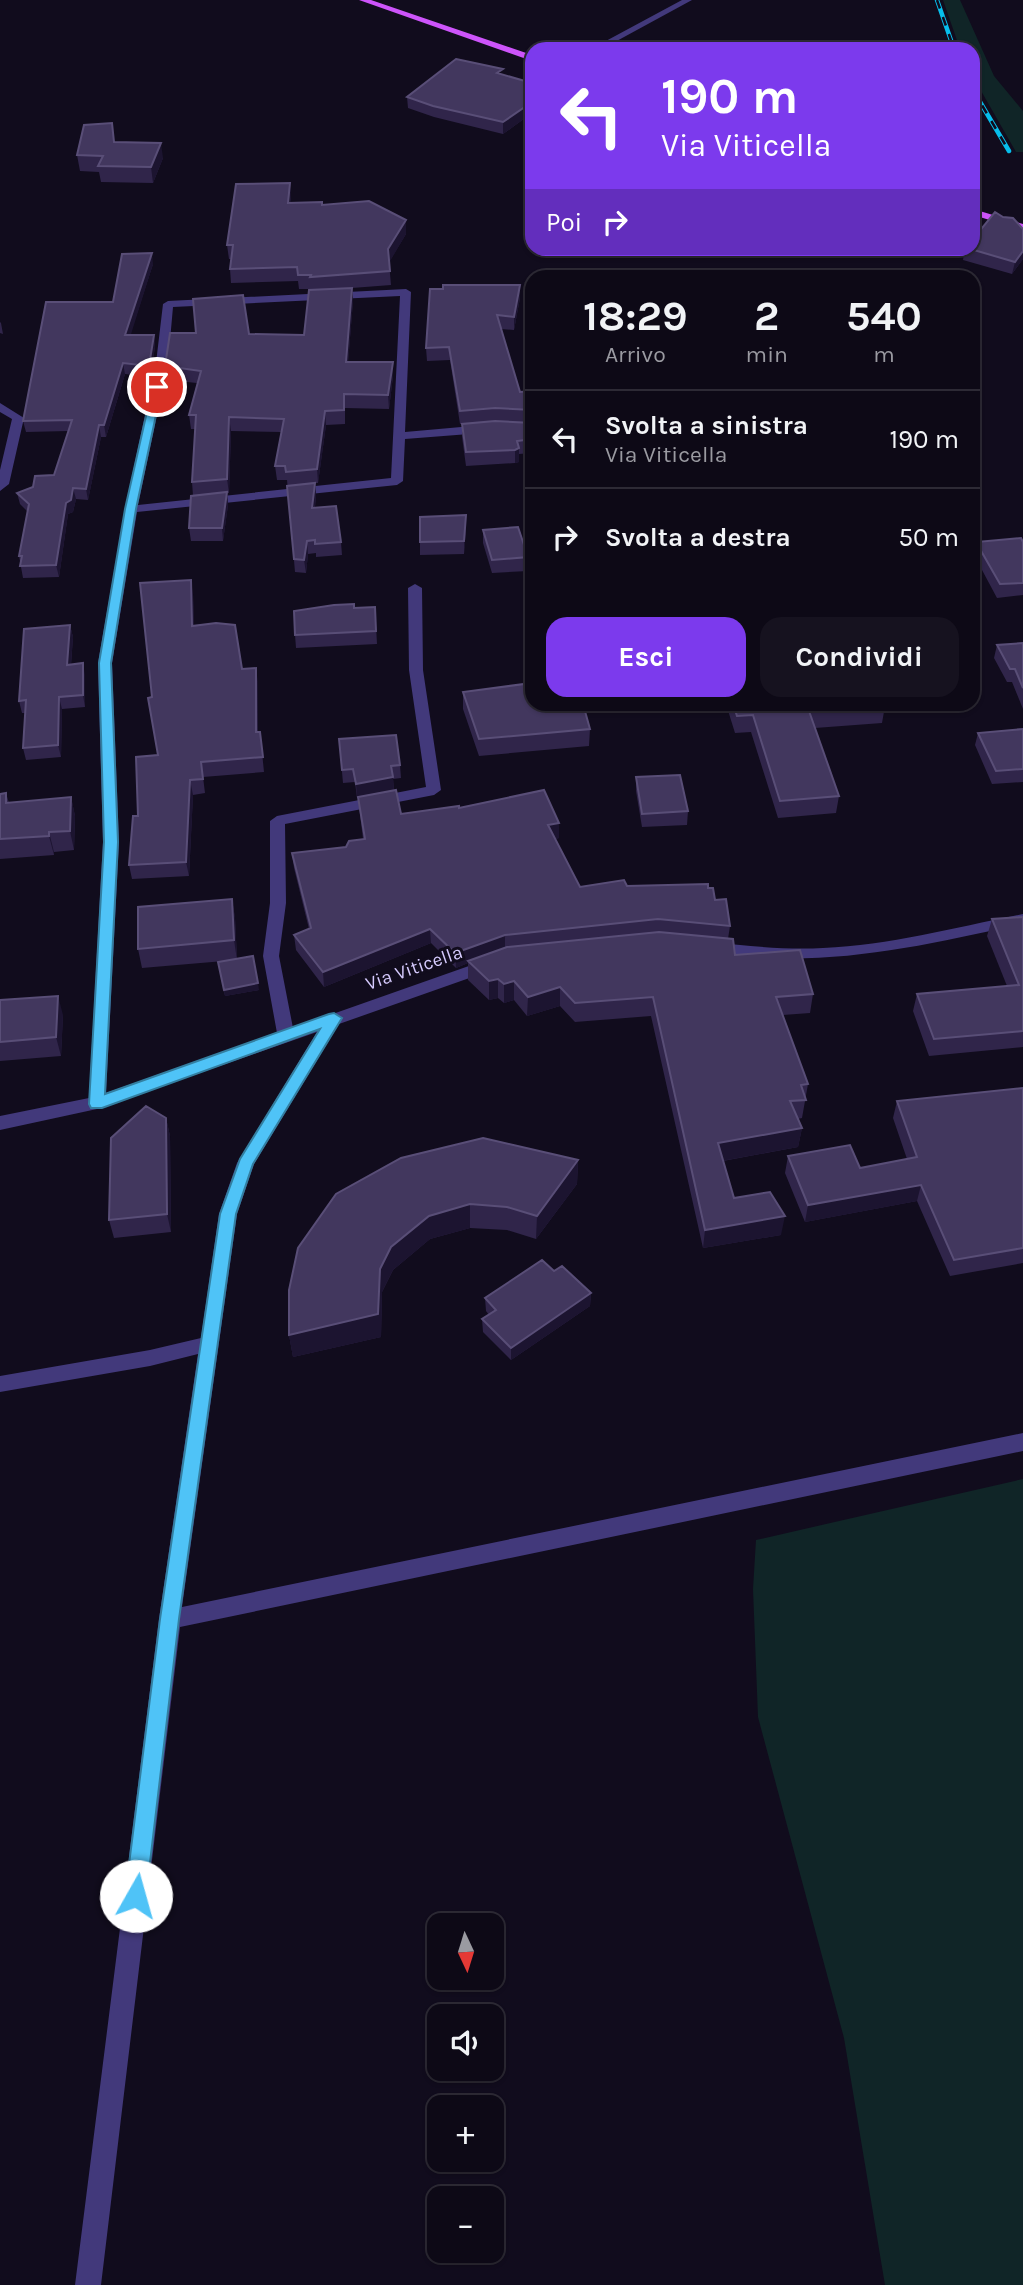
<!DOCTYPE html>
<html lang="it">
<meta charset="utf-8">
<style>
:root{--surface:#0d0916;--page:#16121f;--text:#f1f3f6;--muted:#9a9aa1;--line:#2d2a35;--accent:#7c3aed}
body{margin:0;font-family:Karla,sans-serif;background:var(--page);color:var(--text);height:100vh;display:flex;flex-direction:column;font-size:26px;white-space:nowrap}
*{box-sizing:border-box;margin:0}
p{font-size:23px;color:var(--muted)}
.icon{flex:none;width:38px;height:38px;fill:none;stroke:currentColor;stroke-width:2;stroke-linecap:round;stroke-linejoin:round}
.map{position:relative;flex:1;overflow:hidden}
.panel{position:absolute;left:525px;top:270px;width:455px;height:441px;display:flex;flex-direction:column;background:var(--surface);border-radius:21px;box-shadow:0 2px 5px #0004,0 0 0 2px var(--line)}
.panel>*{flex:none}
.hud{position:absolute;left:525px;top:42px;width:455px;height:214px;border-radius:21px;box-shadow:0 2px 5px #0004,0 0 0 2px var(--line);background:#7c3aed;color:#fff;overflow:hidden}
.needle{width:46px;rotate:176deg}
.fabs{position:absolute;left:427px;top:1913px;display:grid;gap:14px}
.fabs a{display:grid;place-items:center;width:77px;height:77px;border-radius:14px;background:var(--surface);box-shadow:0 2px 5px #0004,0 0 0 2px var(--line);font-size:35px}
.pin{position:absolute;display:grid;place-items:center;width:60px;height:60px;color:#fff;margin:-30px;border:4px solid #fff;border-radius:50%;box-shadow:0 2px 7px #0007}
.me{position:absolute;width:77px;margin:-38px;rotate:7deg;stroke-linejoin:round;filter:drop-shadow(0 0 5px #0008)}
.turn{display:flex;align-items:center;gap:24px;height:147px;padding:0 21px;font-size:32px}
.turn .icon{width:91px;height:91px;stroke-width:2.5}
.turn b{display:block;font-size:49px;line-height:60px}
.then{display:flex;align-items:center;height:66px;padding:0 21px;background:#0003;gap:14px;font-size:26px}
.eta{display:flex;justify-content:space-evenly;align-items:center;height:119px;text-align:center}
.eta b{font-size:42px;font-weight:700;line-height:49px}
.button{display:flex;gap:14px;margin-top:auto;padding:14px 21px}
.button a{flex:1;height:80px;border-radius:21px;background:var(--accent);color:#fff;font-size:28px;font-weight:700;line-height:80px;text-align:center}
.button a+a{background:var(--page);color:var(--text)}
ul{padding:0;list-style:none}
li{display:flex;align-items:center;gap:21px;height:98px;padding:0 21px;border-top:2px solid var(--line)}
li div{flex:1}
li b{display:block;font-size:26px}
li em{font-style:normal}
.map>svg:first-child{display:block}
.green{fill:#102527}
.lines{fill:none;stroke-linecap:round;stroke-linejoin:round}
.minor{fill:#42397b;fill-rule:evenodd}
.major{fill:#cd54fa;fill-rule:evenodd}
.rail-casing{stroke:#07beec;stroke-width:4.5}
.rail{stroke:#110c1d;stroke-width:2.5;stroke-dasharray:9;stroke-linecap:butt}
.wall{fill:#30254a}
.shaded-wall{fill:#1c1430}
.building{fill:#42375e;stroke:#594e77;stroke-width:2}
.route{fill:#4fc3f7;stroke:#337fa1;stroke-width:2}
.labels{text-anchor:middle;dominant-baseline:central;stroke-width:6;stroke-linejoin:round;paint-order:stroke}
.street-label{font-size:19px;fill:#d5cafd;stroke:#110c1d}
</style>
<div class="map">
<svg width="1023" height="2285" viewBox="0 0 1023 2285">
<rect width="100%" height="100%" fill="#110c1d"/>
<!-- green -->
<path class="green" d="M943 0H960L994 76 1023 111V152H1016L976 82 973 77V49H960Z
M1023 1479V2285H885L844 2038 758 1717 753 1589 756 1540Z"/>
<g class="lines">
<!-- minor -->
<path class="minor" d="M682 0H692L602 49H591Z
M406 289 411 292 405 432 495 424 532 426V434L495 432 405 439 403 481 397 485 137 512 112 663 119 842 106 1093 277 1033 263 956 270 903V821L277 816 426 787 409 670 408 588 415 584 422 588 423 670 441 790 434 795 285 824 286 903 279 956 293 1028 483 961H495L497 965 495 969 339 1024 254 1164 237 1214 182 1607 1023 1433V1451L180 1627 101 2285H75L159 1619 198 1354 150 1366 0 1392V1376L150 1350 201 1338 219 1214 237 1163 317 1032 97 1109 0 1130V1116L89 1098 103 842 98 663 125 509 156 363 163 304 168 301ZM400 296 391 478 138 505 168 363 173 307Z
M0 403 24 418 9 484 0 491V470L12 419 0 412Z
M1023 914V924C926 945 838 966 738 956 727 955 710 957 703 948L711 942C748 946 786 950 823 948 891 945 957 927 1023 914Z"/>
<!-- major -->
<path class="major" d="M359 0H371L532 55V61Z
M973 209 1023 224V230L973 215Z"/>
<defs>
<path id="rail" d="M937 0 954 49
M973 90 1009 151"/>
</defs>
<!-- rail casing -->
<use href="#rail" class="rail-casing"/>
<!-- rail -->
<use href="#rail" class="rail"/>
</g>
<!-- wall -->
<path class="wall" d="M503 75 532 83V113L503 134 434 117 408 108 407 97Z
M115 142 163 158 153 183 101 182 99 172 80 171 77 155Z
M291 197 290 203 322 205 406 234 389 262 391 285 352 288 353 301 348 362 393 376 389 409 345 408V424L326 425 318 483H315L316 496 315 507 341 542 342 555 316 557V553L308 554 306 573 295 572 287 480H277L275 466 281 432 231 431 229 493H227L228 505 223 541H191L189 528 193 496 192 482 195 429H191L189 415 197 383 167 380 165 366 249 334 304 335 311 289H299L298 281 231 283 230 269 231 259H229L227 245Z
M1023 229V259L1012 274 963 260 965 248Z
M153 264 130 335H154L155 347 150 377 125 374 106 437H101L88 500 76 499 73 512 68 514 59 577 23 578 19 556 28 512 20 504 17 493 33 487 54 475 68 431 26 432 23 421 113 302Z
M520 285V298L514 330 501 329 520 392 532 391V453L519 454V462L515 463 466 466 462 437V424H460L450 360 427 361 426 348 443 289Z
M0 322 1 323 3 334 0 333Z
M466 528 464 554 420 555V542Z
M483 530 528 557V571L492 573 483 543Z
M976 542H1023V595L997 598 974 555Z
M193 594 194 625 258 682V732H260L264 772 203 777 205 793 193 795 189 876 132 879 129 865 138 816 158 755 152 697Z
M375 607 377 644 296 648 295 635Z
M70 625 73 637 71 665 85 675V707L62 709 61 757 26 760 23 748 25 713H22L19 701Z
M1023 643V709L1012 682H1007L994 658 997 645Z
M463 692 590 729 589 746 479 756 463 709Z
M726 704H884L885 706 882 723 815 728 839 796 836 813 778 818 751 732 735 733Z
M1023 729V782L992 784 975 745 978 733Z
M339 739 400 765 401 778 393 779 394 790 401 814 459 808 559 823V838L555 839 580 887 627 886 708 888 730 926 728 939 735 955 813 994 810 1013 783 1015 808 1084 802 1118 798 1119 802 1128 798 1147 723 1161 734 1198 781 1235 703 1248 651 1016 575 1022 560 1006 527 1016 514 1000 504 1003 498 998 489 1000 468 980V963L456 968 431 943 324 987 296 950 294 935 309 929 294 868 292 853 346 847 363 839 358 798H357L355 782 343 783Z
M636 777 688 811 687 825 642 827 636 791Z
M6 793 9 803 71 797 75 816 74 850 54 852V855L0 859V794Z
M232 899 235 918 237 959 259 990 225 996 218 962 224 961 142 968 138 949Z
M1023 917V1047L929 1056 913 1011 917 994 1007 986 987 936 992 919Z
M0 1000 63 1015 61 1056 0 1061Z
M1023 1088V1263L950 1276 917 1201 805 1222 785 1173 788 1156 860 1168 907 1159 893 1118 897 1101Z
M166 1118 170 1136 171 1232 114 1238 109 1220Z
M578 1160 577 1184 536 1239 507 1230 470 1228 430 1239 393 1270 382 1292 381 1337 293 1357 289 1335 298 1248Z
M554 1271 591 1293 590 1306 511 1360 483 1332 482 1319 489 1315 486 1311 485 1298Z"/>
<!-- shaded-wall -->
<path class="shaded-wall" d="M532 102V113L503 134V122Z
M161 143 163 158 153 183 151 167Z
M980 150 978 157 973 169V165Z
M290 183 291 197 289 217 288 203Z
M406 220V234L389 263 388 249Z
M1023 251V259L1012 274 1015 262Z
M152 253 153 264 127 347 125 335Z
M520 285V298L514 330V317Z
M352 288 353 301 347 376 346 362Z
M154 335 155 347 150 377 149 366Z
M393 362V376L389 409 388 395Z
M123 363 125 374 106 437 104 425Z
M325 411 326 425 318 483 317 469Z
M229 417 231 431 229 493 227 479Z
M99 425 101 437 88 500 86 489Z
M519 448V462L515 463V450Z
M315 483 316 496 313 520 312 508Z
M73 488 76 499 73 512 68 514 59 577 56 565 66 503Z
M227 492 228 505 223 541 222 528Z
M466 515V528L464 554V541Z
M307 541 308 554 306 573 304 560Z
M191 580 193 594 194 640 192 626Z
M70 625 73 637 70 677 67 665Z
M83 663 85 675V707L83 695Z
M256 668 258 682 257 747 256 732Z
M59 697 62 709 61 757 58 745Z
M393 777 394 791 357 798 356 784Z
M190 780 193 795 189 876 186 862Z
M71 797 75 816 74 850 70 831Z
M559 823V838L548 840V825Z
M49 832 54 852V855L49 836Z
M232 899 235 918 237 960 234 940Z
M430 929 431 943 324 987 323 972Z
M505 935V950L468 961V963L456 968 455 953Z
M498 979V998L489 1000V981Z
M514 981V1000L504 1003V984Z
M258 983 259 990 225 996 224 990Z
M560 987V1006L527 1016 528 997Z
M58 996 63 1015 61 1056 56 1037Z
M166 1118 170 1136 171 1232 167 1214Z
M802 1128 798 1147 716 1162 718 1143Z
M578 1160 577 1184 536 1239 537 1216Z
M921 1185 917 1201 805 1222 808 1205Z
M470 1204V1228L430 1239 393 1270 382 1292 381 1337 293 1357 289 1335 380 1269 391 1247 429 1216Z
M785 1216 781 1235 703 1248 705 1230Z
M591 1293 590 1306 511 1360V1348Z"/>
<!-- building -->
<path class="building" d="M456 59 503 69 497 73 532 83V102L503 122 433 106 407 97Z
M112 123 114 142 161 143 151 167 98 166 103 156 77 155 84 125Z
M973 149 980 150 973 165Z
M290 183 288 203 322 202V205L369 201 406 220 388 249 390 271 310 277 311 275H298L297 267 230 269 233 245H227L236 184Z
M995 212 1003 217 1013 218 1023 229V251L1015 262 967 248H973V239Z
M152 253 125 335H154L149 366 123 363 104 425H99L86 489 73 488 71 500 66 503 56 565 20 566 22 556H19L29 504 17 493 33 487 35 476 54 475 72 420 23 421 46 302H113L122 254Z
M443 285H520L514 317 497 315 520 392 532 391V410L495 408 460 411 449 347 426 348 430 289H443Z
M352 288 346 362H393L388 395 344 394V410L325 411 317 469 286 472 285 466H275L284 419 229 417 227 479 192 482 196 415H189L201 371 165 366 170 333H196L193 299 243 295 249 334 304 335 309 290Z
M495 421 532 423V439L517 441 519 448 515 450 466 452 462 424Z
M315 483 312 508 336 506 341 542 315 544V540L307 541 304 560 294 559 287 486Z
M227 492 222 528H189L191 496Z
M466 515 464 541 420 542V517Z
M518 527 528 557 492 560 483 530Z
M1021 538 1023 542V583L1000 584 976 542Z
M191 580 192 626 216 623 235 625 242 669 256 668V732H260L263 757 201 762 203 779 190 780 186 862 129 865 133 816H138L136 757 158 755 148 698 152 697 140 583Z
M354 604V608L375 607 376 631 295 635 294 611 334 605Z
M70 625 67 665 83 663V695L59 697 58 745 23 748 26 700 19 701 24 629Z
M1023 643V688L1015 669H1010L997 645Z
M532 683V704H583L590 729 479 739 463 692Z
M733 704H884L885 706 809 711 839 796 780 801 753 715 737 716Z
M1023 729V769L996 771 978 733Z
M396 735 400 765 391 766 393 777 356 784 353 769 342 770 339 739Z
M680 775 688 811 642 814 636 777Z
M396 790 401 814 459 806V808L544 790 559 823 548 825 580 887 624 880 627 886 708 884V888H713L715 900 726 899 730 926 658 919 505 935 455 953 430 929 323 972 294 935 311 928 292 853 346 847 349 841 365 839 358 797Z
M6 793V803L71 797 70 831 49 832V836L0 839V794Z
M232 899 234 940 138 949V907Z
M1023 917V1031L934 1039 917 994 1019 985 992 919Z
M659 932 733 939 735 955 800 950 813 994 776 997 808 1084 801 1085 806 1100 790 1101 802 1128 718 1143 734 1198 770 1192 785 1216 705 1230 653 997 575 1003 560 987 528 997 514 981 504 984 498 979 489 981 468 961 507 947Z
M253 956 258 983 224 990 218 962Z
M58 996 56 1037 0 1042V1000Z
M1023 1088V1248L954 1260 921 1185 808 1205 788 1156 850 1145 860 1168 917 1157 897 1101Z
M146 1106 166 1118 167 1214 109 1220 111 1138Z
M483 1138 578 1160 537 1216 507 1207 470 1204 429 1216 391 1247 380 1269 378 1314 289 1335V1290L298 1248 336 1194 401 1158Z
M542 1260 554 1271 562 1266 591 1293 511 1348 482 1319 496 1310 485 1298Z"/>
<!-- route -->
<path class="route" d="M153 385 162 387 136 509 111 663 118 842 105 1094 329 1014 334 1013 342 1018 253 1164 236 1214 179 1619 146 1896 143 1904 136 1907 128 1904 125 1896 160 1619 220 1214 240 1159 320 1029 102 1108H91L89 1104 104 842 99 663 125 509Z"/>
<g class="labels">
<!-- street labels -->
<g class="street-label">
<text transform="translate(414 968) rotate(-19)">Via Viticella</text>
</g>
</g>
</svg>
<div class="fabs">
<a><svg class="needle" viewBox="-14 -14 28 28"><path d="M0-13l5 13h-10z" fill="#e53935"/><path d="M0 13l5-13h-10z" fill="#9a9aa1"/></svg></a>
<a><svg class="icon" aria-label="sound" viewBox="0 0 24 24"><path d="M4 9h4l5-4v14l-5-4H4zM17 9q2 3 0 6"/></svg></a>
<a>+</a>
<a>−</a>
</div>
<div class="pin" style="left:157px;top:387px;background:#d93025"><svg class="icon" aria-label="arrive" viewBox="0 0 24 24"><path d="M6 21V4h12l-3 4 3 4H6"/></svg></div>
<svg class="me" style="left:136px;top:1896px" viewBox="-20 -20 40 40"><circle r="19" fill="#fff"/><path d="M0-13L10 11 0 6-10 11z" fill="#4fc3f7"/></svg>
<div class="hud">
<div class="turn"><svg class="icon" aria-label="left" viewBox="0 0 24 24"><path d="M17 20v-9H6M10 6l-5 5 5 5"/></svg><div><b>190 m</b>Via Viticella</div></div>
<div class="then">Poi<svg class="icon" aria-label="right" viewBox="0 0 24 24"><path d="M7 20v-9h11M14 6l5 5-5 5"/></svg></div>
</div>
<section class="panel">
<div class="eta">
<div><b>18:29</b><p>Arrivo</p></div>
<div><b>2</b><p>min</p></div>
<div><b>540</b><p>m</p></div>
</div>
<ul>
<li><svg class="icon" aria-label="left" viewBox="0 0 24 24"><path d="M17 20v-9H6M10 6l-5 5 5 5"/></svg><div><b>Svolta a sinistra</b><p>Via Viticella</p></div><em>190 m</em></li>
<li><svg class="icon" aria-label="right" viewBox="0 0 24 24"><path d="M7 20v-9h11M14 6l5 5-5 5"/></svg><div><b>Svolta a destra</b></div><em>50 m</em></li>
</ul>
<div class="button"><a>Esci</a><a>Condividi</a></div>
</section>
</div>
